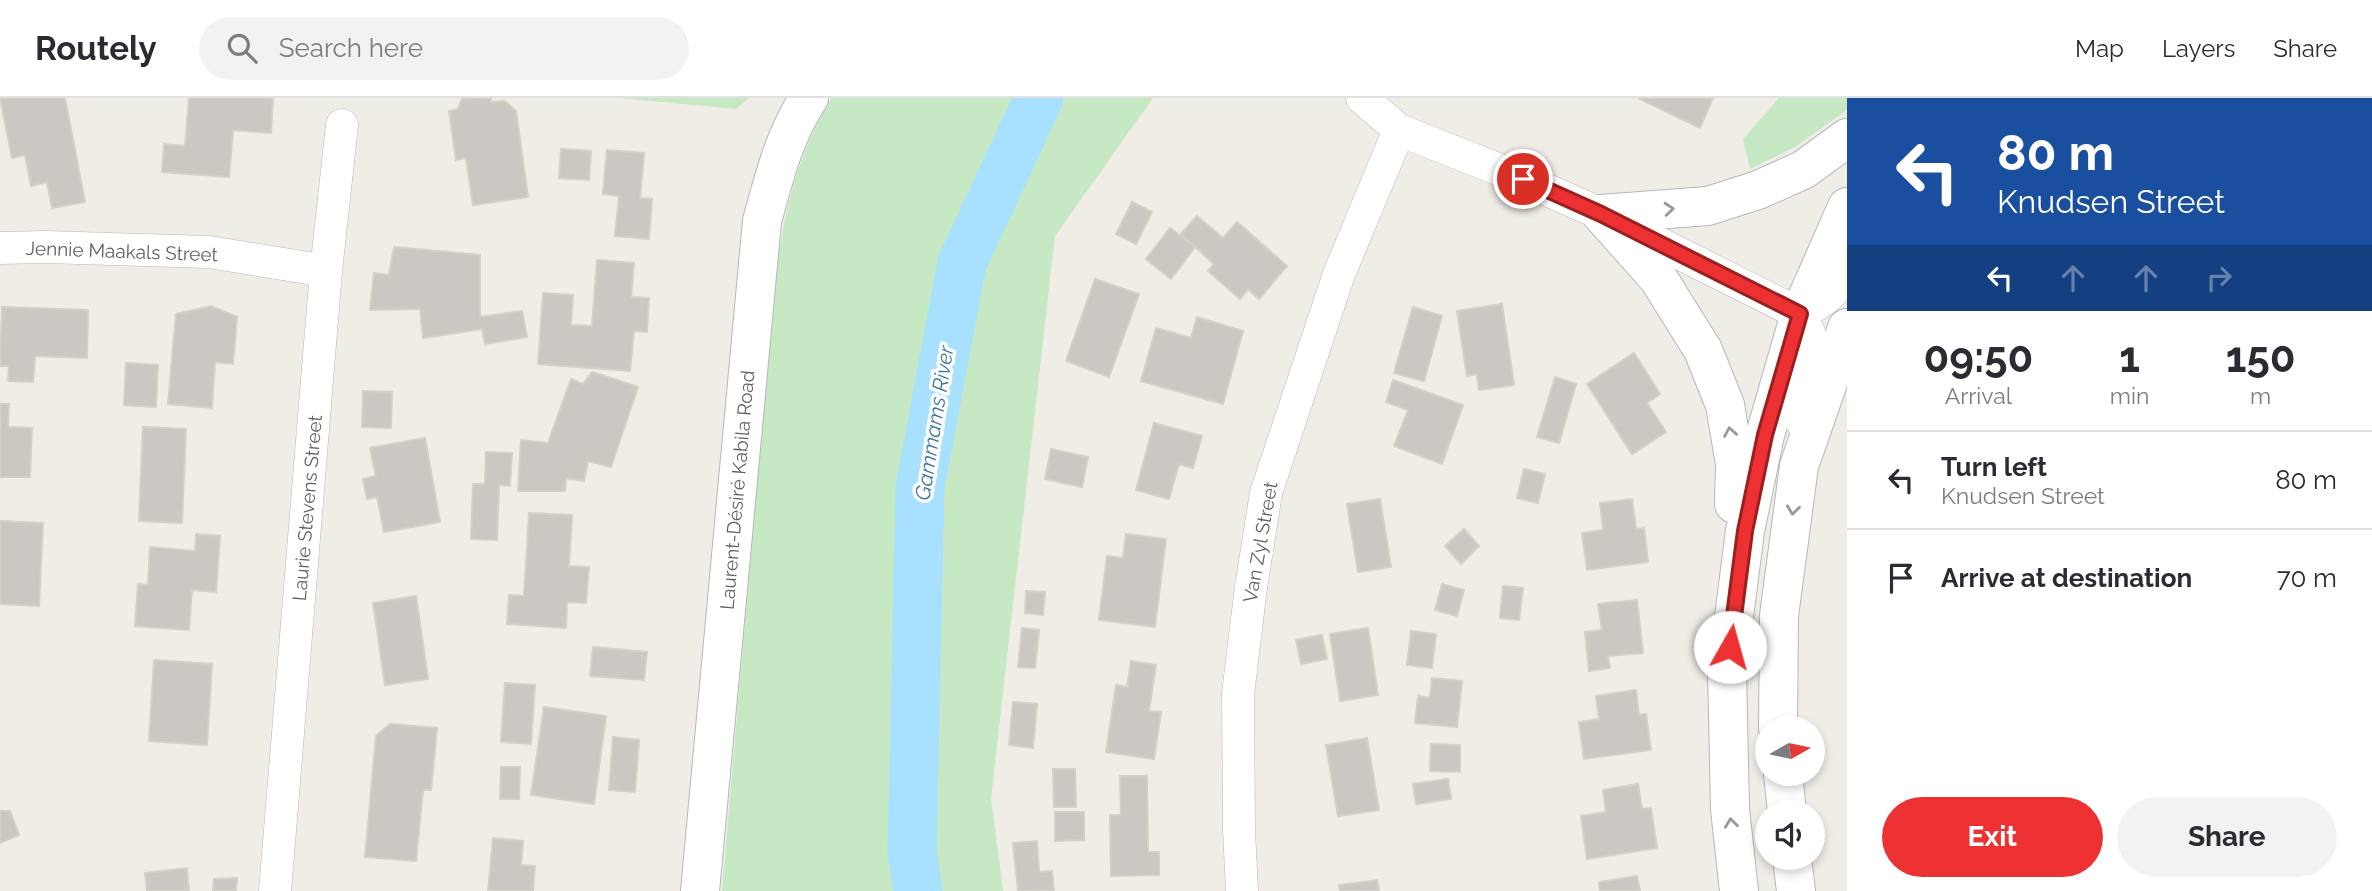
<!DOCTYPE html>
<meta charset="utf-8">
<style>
:root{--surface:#fff;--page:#f2f2f3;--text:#2b2b33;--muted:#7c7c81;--line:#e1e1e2;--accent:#ed3132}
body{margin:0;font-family:Raleway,sans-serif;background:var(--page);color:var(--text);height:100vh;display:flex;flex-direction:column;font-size:26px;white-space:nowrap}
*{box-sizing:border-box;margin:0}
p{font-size:23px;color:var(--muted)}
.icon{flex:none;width:38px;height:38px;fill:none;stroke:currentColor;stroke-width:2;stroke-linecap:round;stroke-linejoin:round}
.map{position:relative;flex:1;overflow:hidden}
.side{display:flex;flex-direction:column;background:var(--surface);width:525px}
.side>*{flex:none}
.banner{background:#1a4fa0;color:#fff;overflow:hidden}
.needle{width:46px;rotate:81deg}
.controls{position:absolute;left:1755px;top:618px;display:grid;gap:14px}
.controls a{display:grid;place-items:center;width:70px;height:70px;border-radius:50%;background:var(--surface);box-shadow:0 4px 10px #0003;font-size:35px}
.pin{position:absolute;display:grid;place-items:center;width:60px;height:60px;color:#fff;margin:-30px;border:4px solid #fff;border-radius:50%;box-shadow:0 2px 7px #0007}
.me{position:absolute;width:77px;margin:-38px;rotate:7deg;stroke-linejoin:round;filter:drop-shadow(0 0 5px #0008)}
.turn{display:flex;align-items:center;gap:24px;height:147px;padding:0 35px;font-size:32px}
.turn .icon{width:91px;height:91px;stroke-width:2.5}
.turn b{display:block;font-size:49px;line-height:60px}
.lanes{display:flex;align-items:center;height:66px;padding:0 35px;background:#0003;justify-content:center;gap:35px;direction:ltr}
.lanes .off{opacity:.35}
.eta{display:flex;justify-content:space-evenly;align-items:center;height:119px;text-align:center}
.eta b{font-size:42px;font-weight:700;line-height:49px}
.primary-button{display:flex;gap:14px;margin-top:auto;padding:14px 35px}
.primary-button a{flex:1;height:80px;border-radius:42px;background:var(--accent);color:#fff;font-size:28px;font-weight:700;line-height:80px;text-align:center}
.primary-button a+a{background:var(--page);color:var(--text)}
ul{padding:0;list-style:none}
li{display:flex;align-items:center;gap:21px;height:98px;padding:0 35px;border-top:2px solid var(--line)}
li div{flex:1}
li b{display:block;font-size:26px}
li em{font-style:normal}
header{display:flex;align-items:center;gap:42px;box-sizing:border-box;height:98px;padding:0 35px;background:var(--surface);border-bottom:2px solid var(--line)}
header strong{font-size:33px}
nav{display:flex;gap:38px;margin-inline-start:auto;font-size:24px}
.search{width:490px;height:63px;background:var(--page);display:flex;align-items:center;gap:18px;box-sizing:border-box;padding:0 24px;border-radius:38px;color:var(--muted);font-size:26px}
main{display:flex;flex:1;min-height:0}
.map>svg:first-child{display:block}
.green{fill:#c6e8c3}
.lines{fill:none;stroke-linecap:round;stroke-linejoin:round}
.river{stroke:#a8e1ff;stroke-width:49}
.building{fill:#cbc8c3;stroke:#d6cfc5;stroke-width:2}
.street-casing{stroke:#b4b8bb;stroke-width:33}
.secondary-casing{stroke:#b3b7bb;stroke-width:40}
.street{stroke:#fff;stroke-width:32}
.secondary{stroke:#fff;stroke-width:38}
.oneway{stroke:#969a9c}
.route-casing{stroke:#9a2020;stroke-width:18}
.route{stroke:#ed3132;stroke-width:12}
.labels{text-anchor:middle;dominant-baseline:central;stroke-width:7;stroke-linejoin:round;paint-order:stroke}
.street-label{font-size:19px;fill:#5e6367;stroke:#fff}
.water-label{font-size:21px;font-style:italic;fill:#3c77a2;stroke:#fff}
</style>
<header>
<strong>Routely</strong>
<div class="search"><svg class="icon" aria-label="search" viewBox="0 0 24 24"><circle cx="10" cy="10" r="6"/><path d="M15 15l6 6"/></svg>Search here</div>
<nav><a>Map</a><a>Layers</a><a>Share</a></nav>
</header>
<main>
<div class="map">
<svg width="1847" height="793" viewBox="0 0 1847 793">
<rect width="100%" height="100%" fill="#f0ede7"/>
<!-- green -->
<path class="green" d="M620 0H749L736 11Z
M832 0H1153L1055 138 991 700 1003 793H722L774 188C785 114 793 65 832 0Z
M1779 0H1847V12L1795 49 1750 71 1743 41Z"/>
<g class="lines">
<!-- river -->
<path class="river" d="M918 793 912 753 920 389 962 165 1039 0"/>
</g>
<!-- building -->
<path class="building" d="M0 0H65L85 104 52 110 47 84 31 88 25 57 12 60Z
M189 0H273L271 35 233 32 229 79 162 74 164 46 185 48Z
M491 0V4L505 3 516 13 528 99 473 107 466 60 456 62 449 13 458 11 462 1Z
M1638 0H1713L1700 30Z
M561 51 591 53 589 82 559 80Z
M607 52 644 55 640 100 652 101 649 141 615 138 619 98 603 96Z
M1132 104 1152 114 1136 146 1116 136Z
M1197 118 1223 140 1237 124 1287 168 1259 201 1248 191 1240 201 1208 173 1214 166 1181 136Z
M1170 130 1195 149 1171 181 1146 161Z
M394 149 480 157V219L522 213 527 239 485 246 482 231 423 240 420 211 370 212 374 175 389 177Z
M597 162 634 165 631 199 649 200 647 234 634 233 630 273 538 266 543 195 573 197 571 227 592 228Z
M1095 181 1139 196 1109 279 1066 263Z
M1502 206 1514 287 1479 292 1477 276 1467 278 1457 213Z
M211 208 237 219 233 266 215 264 212 310 168 306 176 216Z
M2 209 88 212 87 260 35 258 33 284 8 283 9 268H0Z
M1413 209 1442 218 1424 283 1394 275Z
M1197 219 1243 233 1223 306 1141 283 1156 230 1191 240Z
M1634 255 1660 296 1647 305 1666 334 1632 356 1587 286Z
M126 265 158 267 156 309 124 307Z
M592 274 638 289 611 369 588 363 584 383 566 380 565 393H518L521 342 548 345 571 281 583 286Z
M1555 279 1576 286 1559 345 1537 339Z
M1393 282 1463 307 1442 366 1394 348 1408 312 1386 304Z
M363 293 392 294 391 330 362 329Z
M0 306H9L8 329 32 330 30 379H0Z
M1154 325 1202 338 1193 370 1179 366 1169 401 1136 392Z
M143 329 186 331 182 425 139 423Z
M425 340 440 424 384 434 377 399 367 401 363 381 376 378 370 350Z
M1051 351 1088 359 1082 389 1045 381Z
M486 354 512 355 510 388 499 387 497 442 471 441 473 386H485Z
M1524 371 1545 376 1538 405 1517 400Z
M1380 401 1391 469 1358 474 1347 406Z
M1632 401 1636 431 1644 430 1648 464 1587 472 1582 435 1603 432 1600 405Z
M529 415 572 417 569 468 589 469 586 505 567 504 566 530 507 526 509 497 524 498Z
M0 423 43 425 39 508 0 506Z
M1464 431 1479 448 1461 466 1445 448Z
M196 436 220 438 216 494 192 492 189 532 135 528 138 486 148 487 150 449 195 453Z
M1126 436 1166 441 1155 529 1099 522 1107 458 1123 460Z
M1442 486 1464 492 1457 518 1435 512Z
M1503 488 1523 490 1519 522 1500 520Z
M1026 493 1045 494 1043 517 1025 515Z
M416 498 428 581 385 587 373 505Z
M1637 502 1643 555 1608 558 1610 570 1589 573 1585 534 1602 532 1598 506Z
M1022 530 1039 532 1035 570 1018 569Z
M1368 530 1378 597 1340 603 1330 536Z
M1411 533 1436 536 1432 570 1407 567Z
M1322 537 1327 561 1301 566 1296 542Z
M593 549 647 554 644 582 590 578Z
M154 562 212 566 207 647 149 643Z
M1131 563 1156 567 1149 613 1161 614 1154 661 1106 654 1116 587 1127 589Z
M1432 580 1462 583 1457 629 1415 625 1418 598 1430 600Z
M505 585 535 587 531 646 501 644Z
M1636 592 1639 617 1646 616 1651 652 1584 661 1579 624 1599 621 1596 598Z
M1013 604 1037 606 1033 650 1009 647Z
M544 609 606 618 594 706 531 697Z
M390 626 437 630 431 692H423L416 763 365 759 376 638Z
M613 639 639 642 635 694 609 692Z
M1367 640 1379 712 1338 718 1326 647Z
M1431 646 1460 647V674L1430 673Z
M501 669H520L519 701H500Z
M1053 671H1075L1076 709H1054Z
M1120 678H1147L1148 754H1159V777L1111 778 1110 717H1121Z
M1448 681 1451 701 1416 706 1413 686Z
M1638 686 1642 711 1651 710 1657 750 1587 761 1581 718 1606 714 1603 692Z
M0 713H10L19 737 0 745Z
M1055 714H1084V742L1055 743Z
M493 740 523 743 521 767 535 768 533 793H488Z
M1037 743 1039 774 1052 773 1054 792 1018 793 1013 745Z
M187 770 189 793H147L145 775Z
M1637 778 1640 793H1600L1599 784Z
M237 780 236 793H213L214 781Z
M1377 782 1379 793H1340L1339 787Z"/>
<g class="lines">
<defs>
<path id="street" d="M1362 0 1399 32 1523 81 1601 116 1800 216
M0 150 45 149 209 154 326 173
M1800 216 1810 237 1813 253 1801 323
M1800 216C1822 205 1835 196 1847 174
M275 793 326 173 342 27
M1242 793 1239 732 1238 596 1251 489 1266 395 1339 176 1399 32"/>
<path id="secondary" d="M1601 116 1658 180 1703 252 1725 307 1735 366 1734 406
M1601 116 1708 108 1758 92 1803 72 1847 40
M1778 630 1779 518 1799 368 1847 230
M1783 676 1787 714
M1792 760 1796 793
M700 793 762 123C775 77 783 40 809 0
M1739 793 1730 711 1727 573 1745 433 1765 337 1800 216 1847 109"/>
</defs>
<!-- street casing -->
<use href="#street" class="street-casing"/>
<!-- secondary casing -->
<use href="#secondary" class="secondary-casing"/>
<!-- street -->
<use href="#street" class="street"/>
<!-- secondary -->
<use href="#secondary" class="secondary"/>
</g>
<!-- one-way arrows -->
<defs><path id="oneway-chevron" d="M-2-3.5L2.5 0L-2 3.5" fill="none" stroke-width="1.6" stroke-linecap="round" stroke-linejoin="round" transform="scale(1.75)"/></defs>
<g class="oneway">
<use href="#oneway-chevron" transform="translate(1669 111) rotate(-5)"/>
<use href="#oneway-chevron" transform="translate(1730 334) rotate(-100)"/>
<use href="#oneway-chevron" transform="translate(1793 412) rotate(97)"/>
<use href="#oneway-chevron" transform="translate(1731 725) rotate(-97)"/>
</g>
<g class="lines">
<defs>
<path id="route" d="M1523 81 1601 116 1800 216 1765 337 1745 433 1730 549"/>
</defs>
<!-- route casing -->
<use href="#route" class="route-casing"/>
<!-- route -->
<use href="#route" class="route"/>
</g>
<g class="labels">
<!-- street labels -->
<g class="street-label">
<text transform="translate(122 153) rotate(2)">Jennie Maakals Street</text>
<text transform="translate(737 392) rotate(-85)">Laurent-Désiré Kabila Road</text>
<text transform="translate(307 410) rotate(-85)">Laurie Stevens Street</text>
<text transform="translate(1260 444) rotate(-80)">Van Zyl Street</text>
</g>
<!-- water labels -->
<g class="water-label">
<text transform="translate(934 325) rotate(-81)">Gammams River</text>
</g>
</g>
</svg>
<div class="controls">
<a><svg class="needle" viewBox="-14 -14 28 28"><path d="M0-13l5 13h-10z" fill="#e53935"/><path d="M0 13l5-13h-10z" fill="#7c7c81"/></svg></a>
<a><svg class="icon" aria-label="sound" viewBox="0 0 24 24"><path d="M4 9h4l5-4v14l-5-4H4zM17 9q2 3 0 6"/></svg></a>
</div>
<div class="pin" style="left:1523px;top:81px;background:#d93025"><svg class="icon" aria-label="arrive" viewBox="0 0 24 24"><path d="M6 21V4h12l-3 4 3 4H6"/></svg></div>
<svg class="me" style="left:1730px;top:549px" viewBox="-20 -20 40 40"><circle r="19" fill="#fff"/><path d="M0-13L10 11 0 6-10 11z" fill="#ed3132"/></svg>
</div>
<section class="side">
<div class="banner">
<div class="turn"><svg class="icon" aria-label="left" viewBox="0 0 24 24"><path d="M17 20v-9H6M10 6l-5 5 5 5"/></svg><div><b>80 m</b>Knudsen Street</div></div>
<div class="lanes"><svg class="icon" aria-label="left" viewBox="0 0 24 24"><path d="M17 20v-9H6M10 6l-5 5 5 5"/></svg><svg class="icon off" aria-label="ahead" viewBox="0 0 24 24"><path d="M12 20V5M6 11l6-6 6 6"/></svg><svg class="icon off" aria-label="ahead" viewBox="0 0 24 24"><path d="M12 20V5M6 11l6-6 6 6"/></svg><svg class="icon off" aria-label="right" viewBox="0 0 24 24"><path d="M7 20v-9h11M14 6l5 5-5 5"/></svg></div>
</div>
<div class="eta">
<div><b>09:50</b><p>Arrival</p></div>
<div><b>1</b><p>min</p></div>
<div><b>150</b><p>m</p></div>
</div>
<ul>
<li><svg class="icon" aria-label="left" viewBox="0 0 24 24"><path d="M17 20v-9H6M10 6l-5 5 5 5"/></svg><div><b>Turn left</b><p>Knudsen Street</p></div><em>80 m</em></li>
<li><svg class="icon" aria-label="arrive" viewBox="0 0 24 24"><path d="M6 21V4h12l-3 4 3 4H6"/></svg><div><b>Arrive at destination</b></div><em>70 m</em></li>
</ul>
<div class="primary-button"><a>Exit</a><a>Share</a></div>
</section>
</main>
